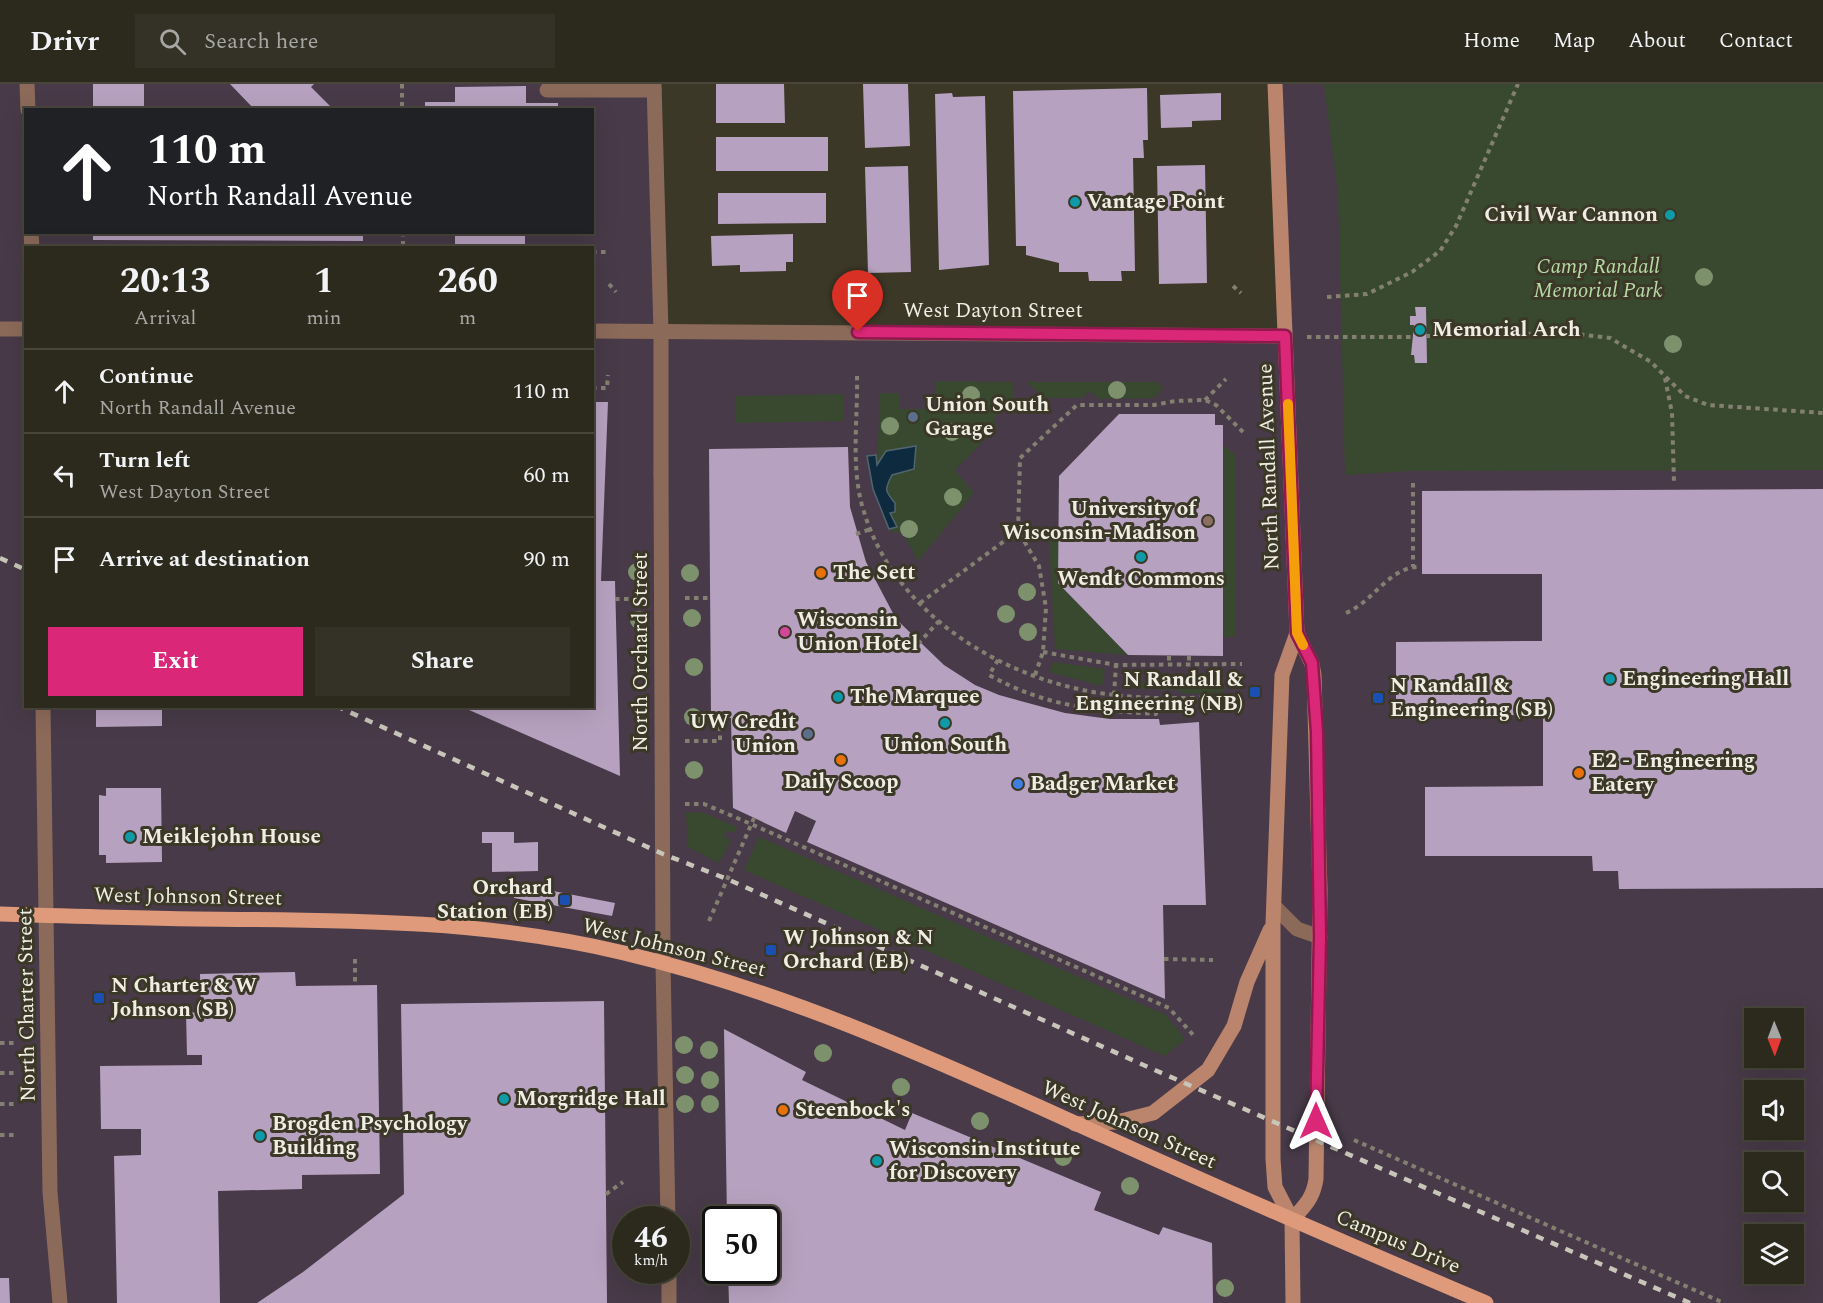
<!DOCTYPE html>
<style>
:root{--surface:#2c2a1d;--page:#343226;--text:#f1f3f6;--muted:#a6a7a4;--line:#48463b;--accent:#db2777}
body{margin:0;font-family:Spectral,serif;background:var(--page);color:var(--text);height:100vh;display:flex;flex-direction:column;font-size:22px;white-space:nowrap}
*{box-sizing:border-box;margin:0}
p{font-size:20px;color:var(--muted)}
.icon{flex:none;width:33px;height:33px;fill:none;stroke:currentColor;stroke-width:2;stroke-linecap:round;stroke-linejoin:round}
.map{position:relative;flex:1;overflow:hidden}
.details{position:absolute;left:24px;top:162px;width:570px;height:462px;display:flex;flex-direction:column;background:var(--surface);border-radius:0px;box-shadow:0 6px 24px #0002,0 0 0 2px var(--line)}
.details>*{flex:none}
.hud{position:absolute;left:24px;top:24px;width:570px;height:126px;border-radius:0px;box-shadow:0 6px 24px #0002,0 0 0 2px var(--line);background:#202124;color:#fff;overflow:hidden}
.needle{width:39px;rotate:179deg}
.buttons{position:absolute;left:1744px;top:924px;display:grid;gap:12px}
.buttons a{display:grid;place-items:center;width:60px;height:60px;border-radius:0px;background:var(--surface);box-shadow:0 6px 24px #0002,0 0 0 2px var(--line);font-size:30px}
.speed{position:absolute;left:612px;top:1122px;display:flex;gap:12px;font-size:30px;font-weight:700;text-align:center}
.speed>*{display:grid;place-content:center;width:78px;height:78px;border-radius:50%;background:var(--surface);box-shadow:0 6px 24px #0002,0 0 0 2px var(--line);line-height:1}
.speed small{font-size:15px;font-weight:400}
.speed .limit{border:3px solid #111;border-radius:9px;background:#fff;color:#111}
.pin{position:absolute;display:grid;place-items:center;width:51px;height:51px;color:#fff;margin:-62px -26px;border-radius:50% 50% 50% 0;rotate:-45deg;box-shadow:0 0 6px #0007}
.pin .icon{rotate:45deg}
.me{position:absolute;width:66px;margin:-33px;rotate:0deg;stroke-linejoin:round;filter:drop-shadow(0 0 4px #0008)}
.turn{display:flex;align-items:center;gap:21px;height:126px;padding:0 24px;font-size:27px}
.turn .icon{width:78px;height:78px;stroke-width:2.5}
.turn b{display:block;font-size:42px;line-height:51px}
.eta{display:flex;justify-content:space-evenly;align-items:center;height:102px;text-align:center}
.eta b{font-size:36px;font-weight:700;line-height:42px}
.button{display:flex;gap:12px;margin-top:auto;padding:12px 24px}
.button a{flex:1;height:69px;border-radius:0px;background:var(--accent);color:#fff;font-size:24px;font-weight:700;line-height:69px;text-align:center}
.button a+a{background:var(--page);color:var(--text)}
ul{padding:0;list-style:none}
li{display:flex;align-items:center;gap:18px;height:84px;padding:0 24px;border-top:2px solid var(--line)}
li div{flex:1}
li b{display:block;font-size:22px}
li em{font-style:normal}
header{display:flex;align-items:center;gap:36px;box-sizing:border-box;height:84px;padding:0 30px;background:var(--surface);border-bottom:2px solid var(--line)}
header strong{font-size:28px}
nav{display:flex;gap:33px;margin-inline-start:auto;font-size:21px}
.search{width:420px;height:54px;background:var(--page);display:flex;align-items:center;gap:15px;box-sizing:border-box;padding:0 21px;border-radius:0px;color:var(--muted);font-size:22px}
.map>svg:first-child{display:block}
.education{fill:#483a48;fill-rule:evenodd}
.green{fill:#384930}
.water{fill:#0d2a3e;stroke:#516570;stroke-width:1.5}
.building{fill:#b7a1c0}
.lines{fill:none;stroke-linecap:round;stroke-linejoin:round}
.path{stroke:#838072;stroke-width:4;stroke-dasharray:4.5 4.5;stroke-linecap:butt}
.service{stroke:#8c6a5a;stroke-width:15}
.pedestrian{stroke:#8c6a5a;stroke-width:15}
.minor{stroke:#8c6a5a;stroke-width:15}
.tertiary{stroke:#8c6a5a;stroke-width:15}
.secondary{stroke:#ba856c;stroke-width:15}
.primary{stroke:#de9a7a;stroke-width:15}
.rail{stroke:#c8c6ba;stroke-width:4.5;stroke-dasharray:8 8;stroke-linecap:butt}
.tree{fill:#7e916d}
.route-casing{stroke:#8e194d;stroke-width:15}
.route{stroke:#db2777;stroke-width:10}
.slow{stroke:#f59e0b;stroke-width:10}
.culture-dot{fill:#0f9aa8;stroke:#3b3827;stroke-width:2}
.service-dot{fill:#5c6f8a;stroke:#3b3827;stroke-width:2}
.education-dot{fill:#8d6e63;stroke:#3b3827;stroke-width:2}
.food-dot{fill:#e8710a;stroke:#3b3827;stroke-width:2}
.hotel-dot{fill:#d1479c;stroke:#3b3827;stroke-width:2}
.transit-dot{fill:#1a4fb4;stroke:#3b3827;stroke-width:2}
.shop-dot{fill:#3f7fe0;stroke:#3b3827;stroke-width:2}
.labels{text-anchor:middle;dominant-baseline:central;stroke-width:6;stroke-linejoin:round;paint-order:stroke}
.poi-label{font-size:21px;font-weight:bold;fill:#f0eee4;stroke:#3b3827;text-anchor:start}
.park-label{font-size:21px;font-style:italic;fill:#b5daa6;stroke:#3b3827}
.street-label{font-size:21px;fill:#f0eee4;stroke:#3b3827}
</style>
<header>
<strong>Drivr</strong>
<div class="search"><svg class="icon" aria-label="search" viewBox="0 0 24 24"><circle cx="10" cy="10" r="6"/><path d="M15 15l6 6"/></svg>Search here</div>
<nav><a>Home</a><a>Map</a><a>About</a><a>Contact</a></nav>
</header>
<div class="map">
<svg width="1823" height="1219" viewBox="0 0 1823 1219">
<rect width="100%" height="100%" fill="#3b3827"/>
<!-- education -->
<path class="education" d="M0 0H654L661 247 1285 252 1275 0H1823V1219H0ZM26 26H592V148H26ZM26 164H592V622H26ZM1755 934H1794V974H1755ZM1755 1006H1794V1046H1755ZM1755 1078H1794V1118H1755ZM626 1136H676V1186H626ZM716 1136H766V1186H716ZM1755 1150H1794V1190H1755Z"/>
<!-- green -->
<path class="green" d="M1324 0H1823V386L1410 387 1345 391 1338 109Z
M936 297 1013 298 1014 319 1006 322 994 335 997 343 955 386 974 409 918 477 902 448 894 449 889 445 897 442 890 428 895 425 885 405 892 391 900 390 916 362 886 367 877 382 880 309H899V325H936Z
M1026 298H1157L1163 304 1154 314 1099 315 1089 307 1082 314H1045Z
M844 310V337L736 339V312Z
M1223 361 1236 371V553H1223Z
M1059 447 1058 499 1128 571 1055 565 1049 457Z
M1053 578 1105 585 1102 602 1049 588Z
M1128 589H1134L1144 599 1224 600V608L1184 610 1178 606 1126 604Z
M702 728 737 743 734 749 726 747 724 753 731 756 719 779 688 763 686 729Z
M759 753 1166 931 1185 955 1165 972 744 786Z"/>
<!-- water -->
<path class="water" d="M916 362 914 385 892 391C884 406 885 407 895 419V428L890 429 897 443 889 445 873 405 867 372 876 371 877 381 886 367Z"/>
<!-- building -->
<path class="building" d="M93 0H144V26H93Z
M230 0H314L311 3 334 26H255Z
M716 0H784L785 39H716Z
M863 0H908L910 62 865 64Z
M526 2V19H558V26H425V18H455V3Z
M1147 4 1148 56H1143L1144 74H1133L1135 187H1121L1122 197H1089L1088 188H1059V179L1026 171V162H1016L1013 7Z
M952 9 953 13 985 12 989 181 939 186 935 10Z
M1221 9V36L1192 37V43L1161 44 1160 11Z
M716 53H828V87H716Z
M1205 81 1207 199 1159 200 1157 82Z
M908 82 911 188 868 189 865 83Z
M718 109H826V139L718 140Z
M93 148H363V157L93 156Z
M455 148H525V164H455Z
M793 150V178H786V187L740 188V181L712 182 711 152Z
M1415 223H1426L1427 279H1415L1414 271H1411L1414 241H1410V232H1416Z
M592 318H608L601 497H615L620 692 460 622H592Z
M1119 330H1215V341H1223V572L1128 571 1058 499 1059 392Z
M848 363 850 423 866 478 896 535 944 581 975 601 999 611 1065 629 1110 635H1159L1160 641 1199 638 1206 821H1163L1165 915 807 758 816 737 795 727 786 749 733 724 731 634 711 633 709 365Z
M1823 405V804L1619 805 1618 787H1593L1592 772H1425V703L1543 702V631L1396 632V558L1542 557V490H1422V407Z
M96 622H162V642L96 643Z
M106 704H161L162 778 106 779V771H99V711L106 712Z
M482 748H514V759L538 758V787L492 788V759H482Z
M517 800 615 819 612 832 514 814Z
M295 888 296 902 377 901 380 1090 302 1091V1105L218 1107 220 1219H117L114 1072 141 1071V1045H101L100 982 202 981V971H187L186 929 201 928 200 890Z
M604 917 607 1219H257L303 1188 404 1110 401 920Z
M724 945 806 988 802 996 905 1046 912 1029 1101 1108 1094 1126 1159 1151 1163 1143 1212 1159 1213 1219H729L728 1186H766V1136H727Z
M0 1194H9L10 1219H0Z"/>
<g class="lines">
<!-- path -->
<path class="path" d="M402 0V26
M403 148V164
M592 168H610
M609 200 616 208
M1233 202 1241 209
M1327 213 1367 210 1412 188 1440 167 1456 142 1518 0
M1427 252 1569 249 1610 254 1651 278 1685 312 1708 321 1823 329
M1307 253H1414
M857 292C858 335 850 385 864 428 896 533 1009 600 1115 611 1155 616 1197 614 1238 612
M1665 294 1672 329 1674 398
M592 304H607L608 291
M1205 316 1226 295
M1413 399V483
M856 450 871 445
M685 514H710
M615 515H638
M920 519 1018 447
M1346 529C1373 518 1389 483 1419 483
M918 560 939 537
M1043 568 1116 581 1242 580
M1169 572V580
M1189 572V581
M998 576 989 591C1047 623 1092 626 1156 630V613
M1035 591 1043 568 1046 524 1039 482 1018 447 1020 374 1077 321H1154L1175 317 1205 316 1216 321 1243 348
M1114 611 1116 581
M685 657H720V634
M685 720H704L751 740 1169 924 1195 953
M709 837 754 734
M355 875V901
M1164 875 1213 876
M0 959H15
M0 989H17
M0 1020H18
M0 1051H18
M1354 1056 1724 1219
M606 1110 623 1098"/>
<!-- service -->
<path class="service" d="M547 6H654
M661 247V388"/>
<!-- pedestrian -->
<path class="pedestrian" d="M661 388 663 879"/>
<!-- minor -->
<path class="minor" d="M27 0 28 26
M654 0 661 247
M31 148 32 164
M1275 823 1297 845 1320 853
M663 879 668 1136
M669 1186V1219"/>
<!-- tertiary -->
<path class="tertiary" d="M0 245H26
M592 247 1285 252
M43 622 50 1108 60 1219"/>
<!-- secondary -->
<path class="secondary" d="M1275 0 1297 549 1282 591 1273 840V1075L1275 1103 1292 1136 1293 1219
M1075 1040 1117 1038 1153 1029 1208 986 1234 942 1247 898 1270 846
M1292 1136C1305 1121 1313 1115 1316 1095L1320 807 1314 591 1312 580 1297 549"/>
<!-- primary -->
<path class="primary" d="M0 830C65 832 130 834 196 835 340 836 483 835 624 869 796 910 946 981 1106 1053 1232 1110 1359 1165 1486 1219"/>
<!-- rail -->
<path class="rail" d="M0 474 26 486
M336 622 663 770 727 795 1157 987 1690 1219"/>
</g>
<!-- trees -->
<g class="tree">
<circle cx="1704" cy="193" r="9"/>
<circle cx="1673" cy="260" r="9"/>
<circle cx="1117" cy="306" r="9"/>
<circle cx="971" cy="311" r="9"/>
<circle cx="890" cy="342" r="9"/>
<circle cx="952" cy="348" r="9"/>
<circle cx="953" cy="413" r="9"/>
<circle cx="909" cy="445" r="9"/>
<circle cx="637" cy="488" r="9"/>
<circle cx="690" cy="489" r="9"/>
<circle cx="1027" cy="508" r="9"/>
<circle cx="1006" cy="530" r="9"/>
<circle cx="692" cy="534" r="9"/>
<circle cx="639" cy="536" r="9"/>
<circle cx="1028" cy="548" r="9"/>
<circle cx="694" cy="583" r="9"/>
<circle cx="693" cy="633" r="9"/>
<circle cx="694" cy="686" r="9"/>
<circle cx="684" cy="961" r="9"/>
<circle cx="709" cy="966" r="9"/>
<circle cx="823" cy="969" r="9"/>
<circle cx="685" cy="991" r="9"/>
<circle cx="710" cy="996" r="9"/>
<circle cx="901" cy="1003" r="9"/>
<circle cx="685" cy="1020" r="9"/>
<circle cx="710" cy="1020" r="9"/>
<circle cx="980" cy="1037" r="9"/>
<circle cx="1063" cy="1073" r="9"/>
<circle cx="1130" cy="1102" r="9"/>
<circle cx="1225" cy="1204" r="9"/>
</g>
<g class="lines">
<defs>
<path id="route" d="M858 248 1285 252 1297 549 1312 579 1317 648 1320 853 1316 1037"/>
</defs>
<!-- route casing -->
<use href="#route" class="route-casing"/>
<!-- route -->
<use href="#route" class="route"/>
<!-- slow -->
<path class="slow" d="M1288 320 1297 549 1303 561"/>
</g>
<!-- markers -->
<g class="culture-dot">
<circle cx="1075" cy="118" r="6"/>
<circle cx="1670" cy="131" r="6"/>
<circle cx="1420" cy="246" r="6"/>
<circle cx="1141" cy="473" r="6"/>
<circle cx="1610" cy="595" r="6"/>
<circle cx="838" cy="613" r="6"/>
<circle cx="945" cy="639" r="6"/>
<circle cx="130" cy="753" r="6"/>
<circle cx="504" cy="1015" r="6"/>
<circle cx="260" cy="1052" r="6"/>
<circle cx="877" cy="1077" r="6"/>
</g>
<g class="service-dot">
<circle cx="913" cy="333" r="6"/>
<circle cx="808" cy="650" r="6"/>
</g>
<circle class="education-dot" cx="1208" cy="437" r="6"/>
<g class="food-dot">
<circle cx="821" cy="489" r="6"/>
<circle cx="841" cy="676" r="6"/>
<circle cx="1579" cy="689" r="6"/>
<circle cx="783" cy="1026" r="6"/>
</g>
<circle class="hotel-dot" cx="785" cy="548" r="6"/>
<g class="transit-dot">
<rect x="1249" y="602" width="12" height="12" rx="3"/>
<rect x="1372" y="608" width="12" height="12" rx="3"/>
<rect x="559" y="810" width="12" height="12" rx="3"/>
<rect x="765" y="860" width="12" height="12" rx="3"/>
<rect x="93" y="908" width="12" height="12" rx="3"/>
</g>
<circle class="shop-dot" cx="1018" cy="700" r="6"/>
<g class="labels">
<!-- poi labels -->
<g class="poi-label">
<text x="1087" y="118">Vantage Point</text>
<text x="1658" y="131" text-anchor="end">Civil War Cannon</text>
<text x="1432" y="246">Memorial Arch</text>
<text x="925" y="321">Union South<tspan x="925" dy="24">Garage</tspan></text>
<text x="1196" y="425" text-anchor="end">University of<tspan x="1196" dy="24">Wisconsin-Madison</tspan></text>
<text x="833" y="489">The Sett</text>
<text x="1141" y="495" text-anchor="middle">Wendt Commons</text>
<text x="797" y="536">Wisconsin<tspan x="797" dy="24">Union Hotel</tspan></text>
<text x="1622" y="595">Engineering Hall</text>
<text x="1243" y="596" text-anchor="end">N Randall &amp;<tspan x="1243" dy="24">Engineering (NB)</tspan></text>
<text x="1390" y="602">N Randall &amp;<tspan x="1390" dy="24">Engineering (SB)</tspan></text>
<text x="850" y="613">The Marquee</text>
<text x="796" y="638" text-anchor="end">UW Credit<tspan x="796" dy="24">Union</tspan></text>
<text x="945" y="661" text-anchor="middle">Union South</text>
<text x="1591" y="677">E2 - Engineering<tspan x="1591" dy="24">Eatery</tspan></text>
<text x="841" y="698" text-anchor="middle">Daily Scoop</text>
<text x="1030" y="700">Badger Market</text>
<text x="142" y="753">Meiklejohn House</text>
<text x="553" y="804" text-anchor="end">Orchard<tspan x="553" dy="24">Station (EB)</tspan></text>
<text x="783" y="854">W Johnson &amp; N<tspan x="783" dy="24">Orchard (EB)</tspan></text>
<text x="111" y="902">N Charter &amp; W<tspan x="111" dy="24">Johnson (SB)</tspan></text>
<text x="516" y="1015">Morgridge Hall</text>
<text x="795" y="1026">Steenbock's</text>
<text x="272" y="1040">Brogden Psychology<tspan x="272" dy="24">Building</tspan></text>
<text x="889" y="1065">Wisconsin Institute<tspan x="889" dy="24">for Discovery</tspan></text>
</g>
<!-- park labels -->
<g class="park-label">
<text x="1598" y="183">Camp Randall<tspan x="1598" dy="24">Memorial Park</tspan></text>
</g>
<!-- street labels -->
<g class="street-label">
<text x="993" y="227">West Dayton Street</text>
<text transform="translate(1269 383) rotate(-92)">North Randall Avenue</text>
<text transform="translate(641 568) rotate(-90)">North Orchard Street</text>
<text transform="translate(188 813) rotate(1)">West Johnson Street</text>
<text transform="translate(674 864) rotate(14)">West Johnson Street</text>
<text transform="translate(27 921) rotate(-91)">North Charter Street</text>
<text transform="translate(1129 1041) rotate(24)">West Johnson Street</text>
<text transform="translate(1398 1158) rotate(23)">Campus Drive</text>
</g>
</g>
</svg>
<div class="buttons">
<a><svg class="needle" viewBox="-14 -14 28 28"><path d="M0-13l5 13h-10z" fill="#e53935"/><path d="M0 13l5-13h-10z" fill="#a6a7a4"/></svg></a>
<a><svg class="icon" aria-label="sound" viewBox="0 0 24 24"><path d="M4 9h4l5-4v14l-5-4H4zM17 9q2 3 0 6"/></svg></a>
<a><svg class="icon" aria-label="search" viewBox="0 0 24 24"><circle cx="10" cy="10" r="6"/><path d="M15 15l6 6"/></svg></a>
<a><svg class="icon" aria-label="layers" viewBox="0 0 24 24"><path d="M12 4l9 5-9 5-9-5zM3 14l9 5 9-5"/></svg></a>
</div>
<div class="speed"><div>46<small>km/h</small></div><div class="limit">50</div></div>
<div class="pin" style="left:858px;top:248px;background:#d93025"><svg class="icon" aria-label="arrive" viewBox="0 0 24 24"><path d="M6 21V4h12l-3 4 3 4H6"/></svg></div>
<svg class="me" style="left:1316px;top:1037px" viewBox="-20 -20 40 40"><path d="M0-17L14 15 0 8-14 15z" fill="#db2777" stroke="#fff" stroke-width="4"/></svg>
<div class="hud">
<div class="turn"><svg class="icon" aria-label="ahead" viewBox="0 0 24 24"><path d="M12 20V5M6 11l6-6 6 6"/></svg><div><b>110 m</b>North Randall Avenue</div></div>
</div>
<section class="details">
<div class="eta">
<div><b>20:13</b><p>Arrival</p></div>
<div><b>1</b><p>min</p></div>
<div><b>260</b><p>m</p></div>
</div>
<ul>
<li><svg class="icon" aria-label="ahead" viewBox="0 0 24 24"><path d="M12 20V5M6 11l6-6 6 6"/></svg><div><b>Continue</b><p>North Randall Avenue</p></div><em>110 m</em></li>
<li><svg class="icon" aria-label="left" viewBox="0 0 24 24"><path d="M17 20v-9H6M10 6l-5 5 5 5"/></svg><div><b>Turn left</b><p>West Dayton Street</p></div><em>60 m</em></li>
<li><svg class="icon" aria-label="arrive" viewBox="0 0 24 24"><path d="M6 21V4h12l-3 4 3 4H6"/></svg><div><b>Arrive at destination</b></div><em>90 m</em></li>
</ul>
<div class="button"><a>Exit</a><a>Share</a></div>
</section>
</div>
